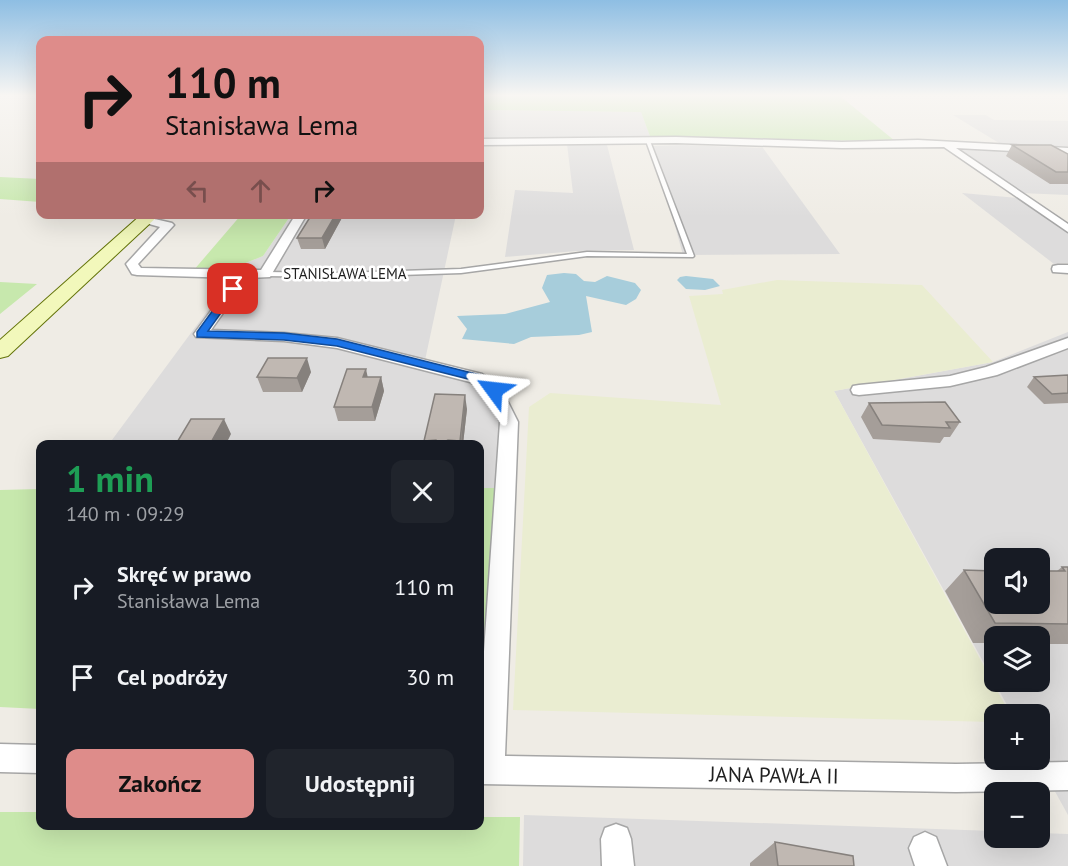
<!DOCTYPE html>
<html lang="pl">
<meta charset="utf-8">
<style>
:root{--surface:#171b24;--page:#20242c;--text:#f1f3f6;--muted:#9ea1a6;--accent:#de8c8a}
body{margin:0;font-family:"PT Sans",sans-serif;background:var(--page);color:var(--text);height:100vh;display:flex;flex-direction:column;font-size:22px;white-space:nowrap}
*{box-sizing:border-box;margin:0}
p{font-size:20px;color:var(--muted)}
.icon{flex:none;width:33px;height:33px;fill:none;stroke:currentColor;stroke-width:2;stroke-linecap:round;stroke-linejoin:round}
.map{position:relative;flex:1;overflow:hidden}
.details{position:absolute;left:36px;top:440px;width:448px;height:390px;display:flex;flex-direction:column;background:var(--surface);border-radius:12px;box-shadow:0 6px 24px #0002}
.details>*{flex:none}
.hud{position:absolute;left:36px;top:36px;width:448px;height:183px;border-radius:12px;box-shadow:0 6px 24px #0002;background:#de8c8a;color:#111;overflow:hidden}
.fabs{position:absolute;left:984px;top:548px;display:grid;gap:12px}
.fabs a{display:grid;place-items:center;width:66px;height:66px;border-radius:12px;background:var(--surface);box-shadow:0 6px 24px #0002;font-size:30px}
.pin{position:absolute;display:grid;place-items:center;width:51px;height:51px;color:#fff;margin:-26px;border-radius:12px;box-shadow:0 3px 9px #0006}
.me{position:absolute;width:66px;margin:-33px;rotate:300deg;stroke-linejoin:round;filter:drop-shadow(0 0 4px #0008)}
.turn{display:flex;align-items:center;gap:21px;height:126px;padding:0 30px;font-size:27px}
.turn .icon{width:78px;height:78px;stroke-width:2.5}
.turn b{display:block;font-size:42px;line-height:51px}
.lanes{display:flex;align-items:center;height:57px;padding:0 30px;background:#0003;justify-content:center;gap:30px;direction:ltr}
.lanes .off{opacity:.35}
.round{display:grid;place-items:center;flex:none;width:63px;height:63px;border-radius:12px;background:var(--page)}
.head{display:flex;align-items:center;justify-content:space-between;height:102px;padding:0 30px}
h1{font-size:36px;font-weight:700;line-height:45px;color:#1e9e55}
.cta{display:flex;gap:12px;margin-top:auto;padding:12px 30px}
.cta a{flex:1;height:69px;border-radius:12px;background:var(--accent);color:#111;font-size:24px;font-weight:700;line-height:69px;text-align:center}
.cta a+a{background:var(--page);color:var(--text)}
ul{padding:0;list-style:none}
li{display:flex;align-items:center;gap:18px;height:90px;padding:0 30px}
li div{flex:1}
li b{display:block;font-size:22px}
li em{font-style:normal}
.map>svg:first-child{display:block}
.residential{fill:#dddcdc;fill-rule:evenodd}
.farmland{fill:#eaedd1}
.grass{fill:#c7e8ad}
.water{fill:#a7cddb}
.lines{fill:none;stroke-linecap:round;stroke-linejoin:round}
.lane-casing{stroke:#a6a6a6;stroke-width:3}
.street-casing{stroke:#a6a6a6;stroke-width:3}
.secondary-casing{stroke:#637308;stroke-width:2}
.lane{fill:#fff;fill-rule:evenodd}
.street{fill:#fff;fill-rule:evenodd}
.secondary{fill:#f2f8bb;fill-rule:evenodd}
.wall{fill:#a59e99}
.shaded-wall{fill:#86817d}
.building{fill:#c0b8b2;stroke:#86817d;stroke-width:1.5}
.route{fill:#1a73e8;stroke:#114b97;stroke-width:1.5}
.labels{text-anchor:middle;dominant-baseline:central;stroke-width:5;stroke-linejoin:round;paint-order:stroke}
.far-street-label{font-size:15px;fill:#1f1f1f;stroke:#fff}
.near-street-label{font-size:21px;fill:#1f1f1f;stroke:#fff}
</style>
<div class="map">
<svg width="1068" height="866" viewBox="0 0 1068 866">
<rect width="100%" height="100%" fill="#efece5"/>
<!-- residential -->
<path class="residential" d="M480 110 641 112 651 139 480 138Z
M953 115H986L994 120 1068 121V148L1012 146 999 143Z
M567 144 607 145 634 250 577 251 505 257 515 190 573 193Z
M686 145 763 148 840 254 683 255 653 146Z
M955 148 1068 152V195L1020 193Z
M962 193 1019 198 1068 233V263L1054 264Z
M291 215H456L424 365 493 387 509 422 503 488H480V444H109L230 280 236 267 263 256Z
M1068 332V815L1037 759H1040V714H1012L834 391 993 362ZM994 558H1040V603H994ZM994 636H1040V681H994Z
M524 815 994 831V837H1040V833L1068 834V866H523Z"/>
<!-- farmland -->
<path class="farmland" d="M777 280 922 285 993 362 834 391 1010 714H994V722L513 710 529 407 550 393 721 405 689 296 723 294 722 290Z"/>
<!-- grass -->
<path class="grass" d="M480 96H840L895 141 651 139 641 112 480 110Z
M0 177 40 179V202L0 199Z
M241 215H291L263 256 236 267 193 271Z
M0 282 37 284 0 314Z
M480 488H497L480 730Z
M40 489V709L0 707V490Z
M0 812H40V825H480V817H520L519 866H0Z"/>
<!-- water -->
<path class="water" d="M564 273 576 274 584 281 595 282 607 276 635 283 641 290 636 299 626 305 586 296 592 332 579 335 531 337 514 344 462 339 467 329 457 316 505 314 550 302 542 288 547 275Z
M686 276 713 279 720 286 705 290 686 289 677 280 680 277Z"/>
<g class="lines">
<defs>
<path id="lane" d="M648 140 650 141 694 256 693 257 587 256 461 273 340 277 265 276 262 274 265 272 340 273 461 269 587 252 687 254 646 141Z"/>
<path id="street" d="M676 137 842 142 918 140 1068 148V154L956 148 1068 224V232L944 147 842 148 676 143 480 145V139Z
M296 214H307L270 277 248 278 211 330 284 333 337 338 482 374 500 386 518 422 505 756 956 764 1068 762V790L956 792 480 784V709L500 422 487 393 470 382 337 348 284 341 196 337 194 334 235 278 137 275 132 274 126 264 160 227 142 222 140 220 146 217 172 223 174 225 138 264 141 268 261 270Z
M1058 265H1068V273L1053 272 1052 269 1053 266Z
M1068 338V348L997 375 950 386 859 395 853 394 851 390 853 386 859 385 950 376 986 367Z
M0 744 40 745V773L0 772Z
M616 824 627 828 631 839 634 866H602L601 839 605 828Z
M925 832 936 837 947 866H915L909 848 914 837Z"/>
<path id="secondary" d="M142 214H160L8 356 0 358V340Z"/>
</defs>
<!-- lane casing -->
<use href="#lane" class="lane-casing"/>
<!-- street casing -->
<use href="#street" class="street-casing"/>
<!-- secondary casing -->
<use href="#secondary" class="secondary-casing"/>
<!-- lane -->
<use href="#lane" class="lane"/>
<!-- street -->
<use href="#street" class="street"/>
<!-- secondary -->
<use href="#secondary" class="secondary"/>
</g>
<!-- wall -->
<path class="wall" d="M1012 145 1068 154V184H1050L1006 156Z
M202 214H231L230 216H202Z
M312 214H344L325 249H301L297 238Z
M311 372 302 392H263L257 377Z
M1068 375V403L1044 404 1027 387 1034 377Z
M368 377H381L384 391 375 421H338L334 407Z
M869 403 960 422 950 437H944L940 443 873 439 861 417Z
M467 409 463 444H425L424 441Z
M1062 567H1068V644H1040V636H994V643H973L945 591 964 570 1057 571Z
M775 842 854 866H750V863Z"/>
<!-- shaded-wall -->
<path class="shaded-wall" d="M336 214H344L325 249 322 238Z
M307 358 311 372 302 392 297 378Z
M366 369 369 383 363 377Z
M381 377 384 391 375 421 372 407Z
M465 395 467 409 463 444H461Z
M224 419 231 434 226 444H210Z"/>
<!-- building -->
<path class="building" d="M1012 145H1051L1068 154V172H1056Z
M312 214H336L322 238H297Z
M268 358H307L297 378 257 377Z
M347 369H366L363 377H381L372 407H334Z
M1068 375V393L1052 394 1034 377Z
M435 394 465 395 460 441 448 440 441 444 436 440 424 441Z
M945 402 960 422H946L950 428 882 425 869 403Z
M191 419H224L210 444H176Z
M1062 567H1068V624L995 623 964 570 994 571V603H1040V571H1065Z
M775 842 853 856 854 866H778Z"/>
<!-- sky -->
<linearGradient id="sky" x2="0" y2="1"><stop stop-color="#8ebee3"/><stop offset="0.44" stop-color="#f8f6f3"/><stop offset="1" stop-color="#f8f6f3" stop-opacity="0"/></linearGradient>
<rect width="1068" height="217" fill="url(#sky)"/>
<!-- route -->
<path class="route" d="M233 286 238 289 208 331 284 333 337 339 480 375 501 390 499 393H490L472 380 337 346 284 340 197 337V332L230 287Z"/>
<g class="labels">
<!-- far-street labels -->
<g class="far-street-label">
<text x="345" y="273">STANISŁAWA LEMA</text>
</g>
<!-- near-street labels -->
<g class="near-street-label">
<text transform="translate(774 775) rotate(1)">JANA PAWŁA II</text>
</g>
</g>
</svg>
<div class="fabs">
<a><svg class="icon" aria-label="sound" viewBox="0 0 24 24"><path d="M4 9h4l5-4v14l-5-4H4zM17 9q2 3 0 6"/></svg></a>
<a><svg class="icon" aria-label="layers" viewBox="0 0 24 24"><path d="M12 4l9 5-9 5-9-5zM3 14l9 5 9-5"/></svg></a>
<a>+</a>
<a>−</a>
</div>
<div class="pin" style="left:233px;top:289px;background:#d93025"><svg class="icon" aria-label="arrive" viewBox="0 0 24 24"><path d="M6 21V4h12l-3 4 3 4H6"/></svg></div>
<svg class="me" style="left:494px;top:390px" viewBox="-20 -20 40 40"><path d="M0-17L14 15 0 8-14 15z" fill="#1a73e8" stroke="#fff" stroke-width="4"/></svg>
<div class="hud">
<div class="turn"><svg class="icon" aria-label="right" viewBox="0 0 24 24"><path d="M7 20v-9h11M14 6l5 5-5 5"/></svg><div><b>110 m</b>Stanisława Lema</div></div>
<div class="lanes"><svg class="icon off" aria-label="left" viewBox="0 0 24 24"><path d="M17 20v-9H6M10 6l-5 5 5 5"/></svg><svg class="icon off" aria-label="ahead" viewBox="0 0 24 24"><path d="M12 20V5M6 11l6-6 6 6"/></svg><svg class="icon" aria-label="right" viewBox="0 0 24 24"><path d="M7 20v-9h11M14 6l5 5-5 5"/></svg></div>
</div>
<section class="details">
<div class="head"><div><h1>1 min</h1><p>140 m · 09:29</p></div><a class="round"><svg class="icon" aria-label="close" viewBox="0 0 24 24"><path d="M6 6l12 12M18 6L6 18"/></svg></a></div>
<ul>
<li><svg class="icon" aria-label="right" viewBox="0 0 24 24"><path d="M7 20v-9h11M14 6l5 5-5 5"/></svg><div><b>Skręć w prawo</b><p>Stanisława Lema</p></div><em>110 m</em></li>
<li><svg class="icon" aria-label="arrive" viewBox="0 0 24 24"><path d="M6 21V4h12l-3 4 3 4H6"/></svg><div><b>Cel podróży</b></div><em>30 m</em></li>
</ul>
<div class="cta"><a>Zakończ</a><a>Udostępnij</a></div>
</section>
</div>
